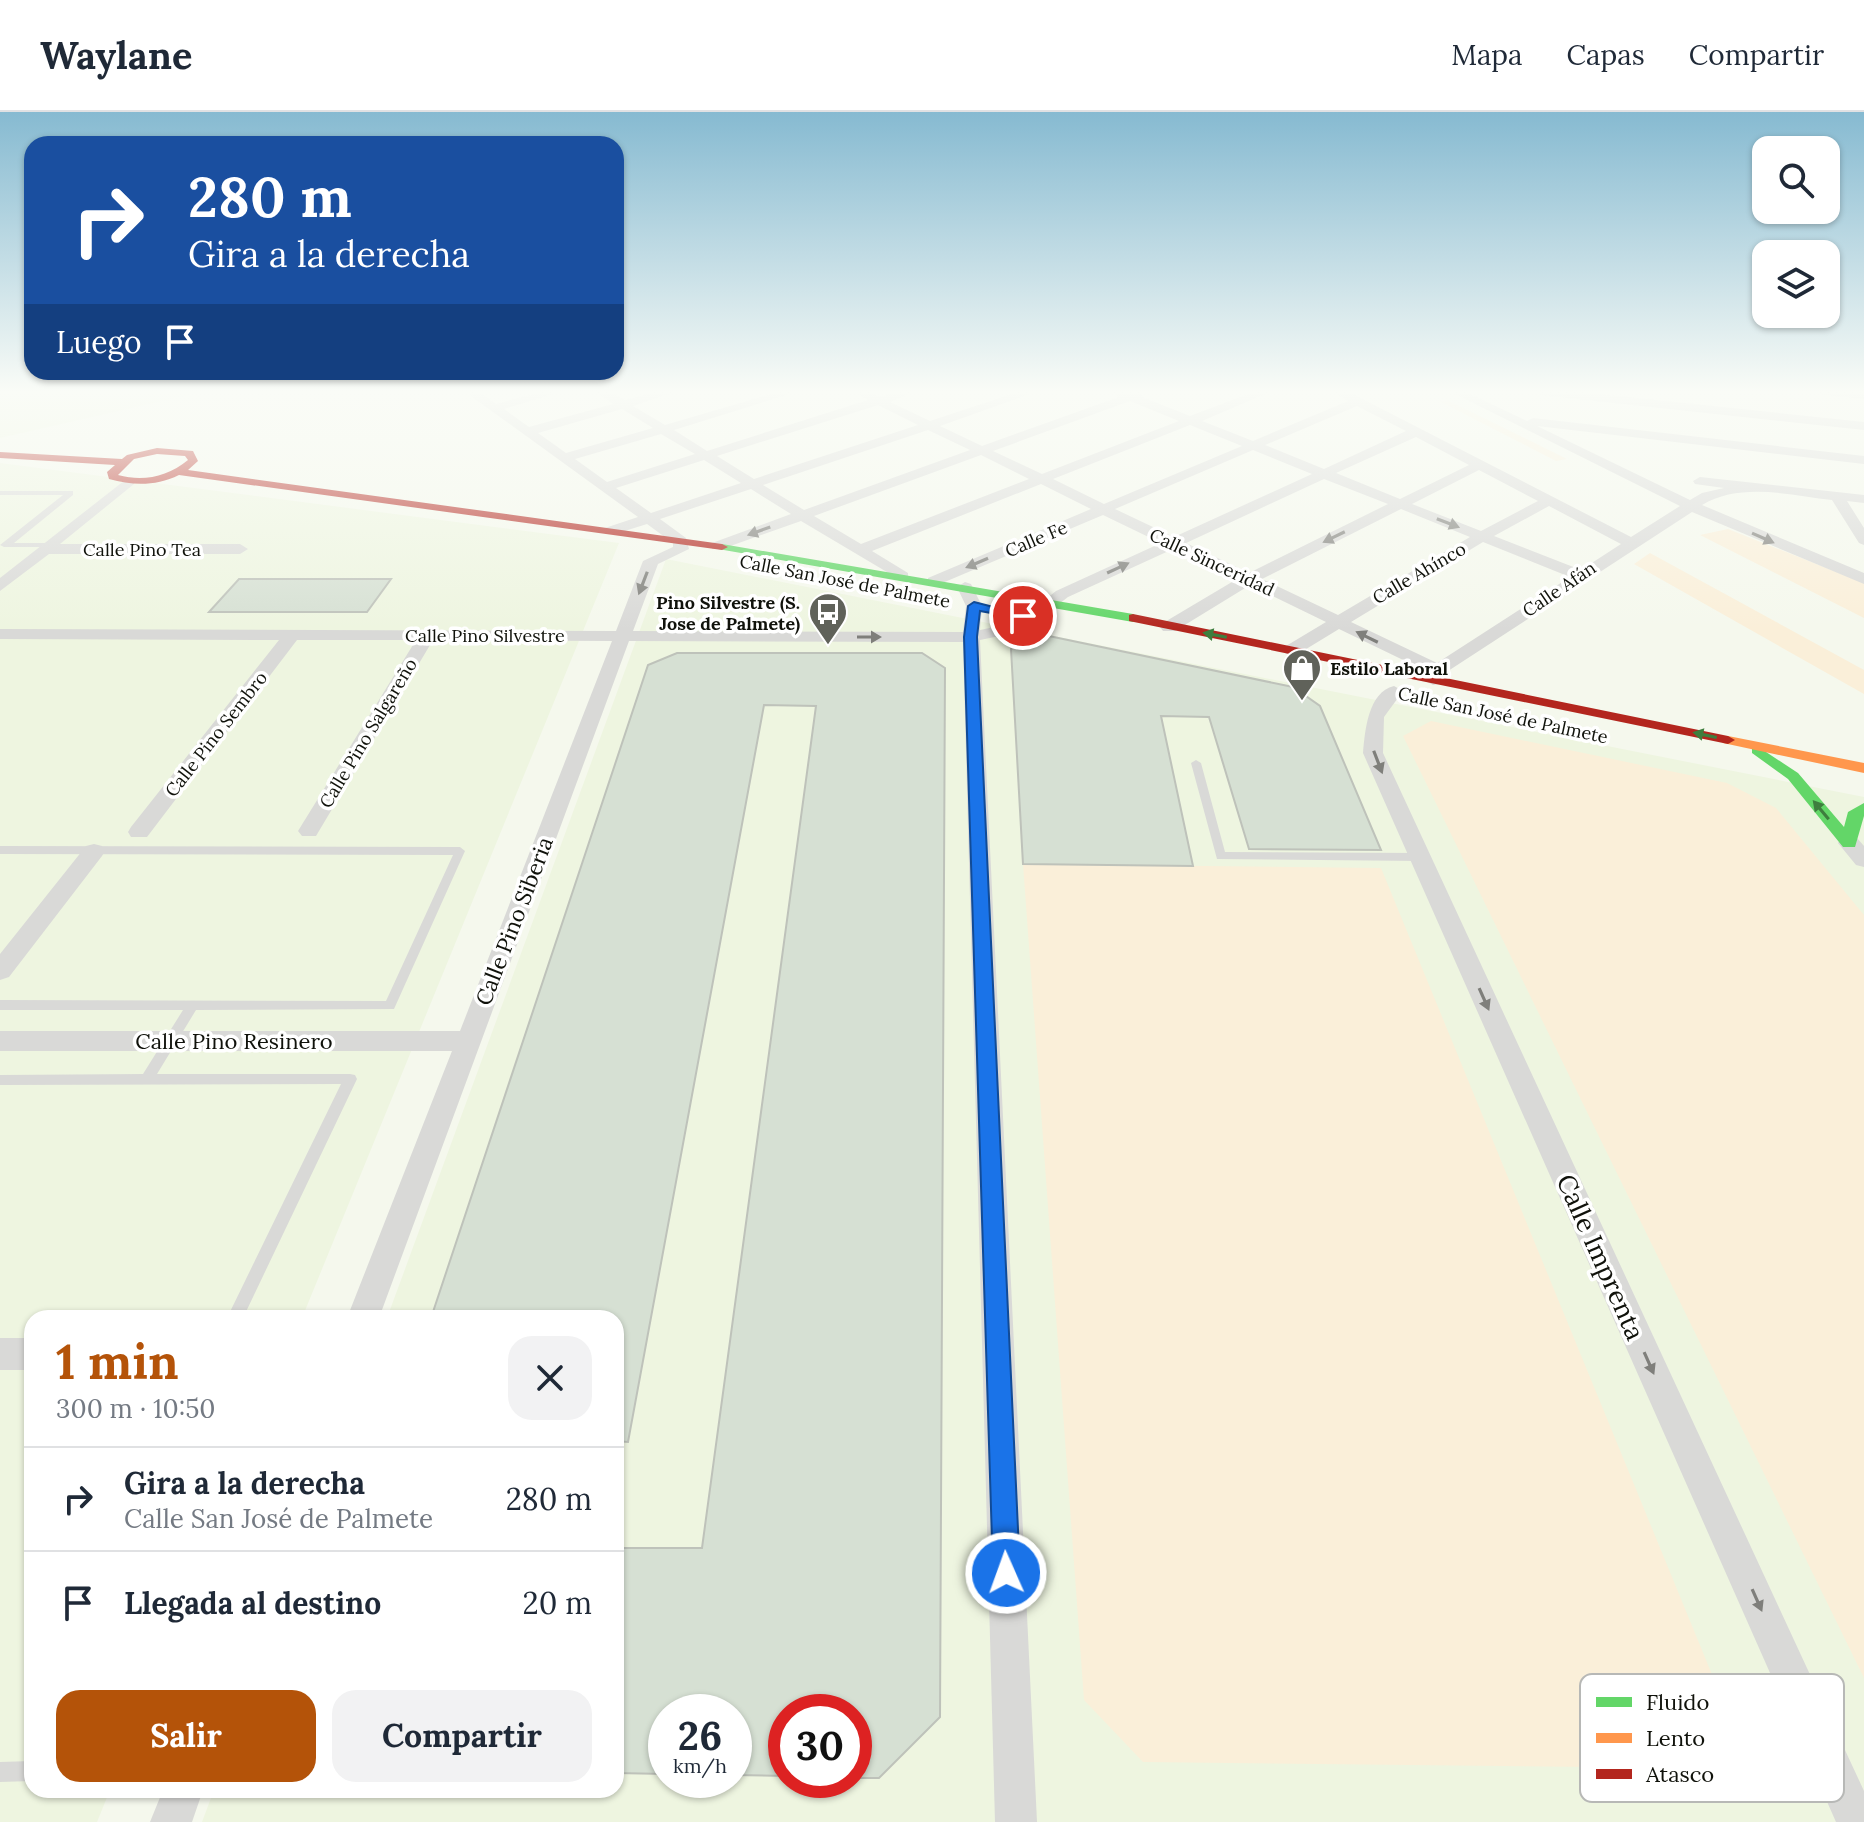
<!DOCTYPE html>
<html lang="es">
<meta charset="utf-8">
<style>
:root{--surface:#fff;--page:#f2f2f3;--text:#1f2937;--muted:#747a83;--line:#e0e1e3;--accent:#b45309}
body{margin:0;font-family:Lora,serif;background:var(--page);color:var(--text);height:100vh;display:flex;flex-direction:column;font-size:30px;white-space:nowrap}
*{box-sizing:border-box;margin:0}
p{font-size:26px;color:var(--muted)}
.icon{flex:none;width:44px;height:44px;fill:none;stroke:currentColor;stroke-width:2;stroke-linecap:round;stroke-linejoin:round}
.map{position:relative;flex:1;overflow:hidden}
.panel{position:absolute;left:24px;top:1198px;width:600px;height:488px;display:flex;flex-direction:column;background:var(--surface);border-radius:24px;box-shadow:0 2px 6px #0004}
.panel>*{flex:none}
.top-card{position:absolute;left:24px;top:24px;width:600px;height:244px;border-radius:24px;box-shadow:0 2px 6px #0004;background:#1a4fa0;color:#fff;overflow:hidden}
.buttons{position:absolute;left:1752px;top:24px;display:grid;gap:16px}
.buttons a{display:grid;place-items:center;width:88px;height:88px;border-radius:16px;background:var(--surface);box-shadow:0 2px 6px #0004;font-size:40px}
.speed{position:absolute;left:648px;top:1582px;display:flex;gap:16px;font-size:40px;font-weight:700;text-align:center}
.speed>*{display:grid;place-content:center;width:104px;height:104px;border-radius:50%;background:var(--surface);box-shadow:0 2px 6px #0004;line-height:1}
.speed small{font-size:20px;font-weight:400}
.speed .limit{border:12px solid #d22;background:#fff;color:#111}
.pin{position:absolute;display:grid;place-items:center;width:68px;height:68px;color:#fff;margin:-34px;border:4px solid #fff;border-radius:50%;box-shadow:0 2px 8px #0007}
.me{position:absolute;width:88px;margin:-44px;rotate:358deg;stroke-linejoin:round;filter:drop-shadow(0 0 6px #0008)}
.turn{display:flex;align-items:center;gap:28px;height:168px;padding:0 32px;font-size:36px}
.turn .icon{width:104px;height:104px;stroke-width:2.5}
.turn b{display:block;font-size:56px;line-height:68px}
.then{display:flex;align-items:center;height:76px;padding:0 32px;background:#0003;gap:16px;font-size:30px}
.round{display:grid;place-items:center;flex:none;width:84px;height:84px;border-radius:24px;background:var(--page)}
.headline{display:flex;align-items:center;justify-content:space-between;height:136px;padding:0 32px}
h1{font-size:48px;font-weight:700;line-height:60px;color:var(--accent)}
.primary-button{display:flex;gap:16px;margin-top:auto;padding:16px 32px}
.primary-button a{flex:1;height:92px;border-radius:24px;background:var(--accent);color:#fff;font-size:32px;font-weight:700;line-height:92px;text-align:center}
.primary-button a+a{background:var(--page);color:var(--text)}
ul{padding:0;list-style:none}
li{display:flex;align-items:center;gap:24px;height:104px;padding:0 32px;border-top:2px solid var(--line)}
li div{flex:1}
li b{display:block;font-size:30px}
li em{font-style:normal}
header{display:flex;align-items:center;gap:48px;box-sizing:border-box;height:112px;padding:0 40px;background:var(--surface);border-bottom:2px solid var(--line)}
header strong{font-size:38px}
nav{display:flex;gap:44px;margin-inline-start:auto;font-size:28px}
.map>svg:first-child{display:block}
.built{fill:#eef5e0;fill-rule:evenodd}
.green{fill:#faefd9}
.building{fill:#d6e0d3;stroke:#bec2ba;stroke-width:2}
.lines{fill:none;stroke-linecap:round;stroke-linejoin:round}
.lane{fill:#d9d9d7;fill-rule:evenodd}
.street{fill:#d9d9d7;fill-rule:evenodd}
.fast{fill:#63d668;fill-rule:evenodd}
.slow{fill:#ff974d;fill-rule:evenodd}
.jam{fill:#b3261e;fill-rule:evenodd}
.oneway{fill:#7f7f7b}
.oneway2{fill:#3e7e3e}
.route{fill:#1a73e8;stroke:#114b97;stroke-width:2}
.labels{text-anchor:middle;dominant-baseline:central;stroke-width:7;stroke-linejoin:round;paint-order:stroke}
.far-street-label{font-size:18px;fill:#10120b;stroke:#fff}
.far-poi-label{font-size:18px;font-weight:bold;fill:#10120b;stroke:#fff;text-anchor:end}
.street-label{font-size:22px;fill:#10120b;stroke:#fff}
.near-street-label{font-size:26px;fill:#10120b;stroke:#fff}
.key{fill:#fff;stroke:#b7b8b6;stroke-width:2}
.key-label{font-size:22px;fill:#10120b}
</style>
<header>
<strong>Waylane</strong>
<nav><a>Mapa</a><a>Capas</a><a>Compartir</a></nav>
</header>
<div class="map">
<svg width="1864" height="1710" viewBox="0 0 1864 1710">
<rect width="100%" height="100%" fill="#f5f8ed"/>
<!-- built -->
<path class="built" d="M0 279H206L0 326Z
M0 351 619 431 302 1206H32V1678H110L97 1710H0Z
M666 447 1864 685V1710H202L214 1678H616V1206H387ZM666 1600H734V1668H666ZM786 1600H854V1668H786Z"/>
<!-- green -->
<path class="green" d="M1447 288 1567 347 1556 349 1439 289Z
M1728 417 1864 471V506L1700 423Z
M1650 441 1864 558V582L1634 452Z
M1431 609 1727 671 1776 696 1864 803V1566L1403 624Z
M1023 752 1381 756 1720 1582 1689 1656 1143 1650 1084 1588Z"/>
<!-- building -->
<path class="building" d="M239 467H391L367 500H209Z
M1044 523 1293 575 1320 594 1381 738 1249 737 1209 605 1161 604 1193 754 1023 752 1011 537Z
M677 541H922L945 556 940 1605 879 1666H854V1600H786V1664L734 1663V1600H666V1662L616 1661V1436H702L816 594 764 593 628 1330 616 1329V1206H431L648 553Z"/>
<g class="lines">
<!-- lane -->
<path class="lane" d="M0 379H73V383L14 431H52V435H4L0 433 63 383H0Z
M1196 648 1201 651 1225 740 1420 741 1425 745 1420 749 1217 747 1191 651Z
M0 734 460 735 465 739 394 897 196 898 157 962H350L355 963 357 967 243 1206H227L341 972 0 973V963L143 962 183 898H0V888L386 889 453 743 0 742Z
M32 1649V1669L0 1670V1650Z"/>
<!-- street -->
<path class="street" d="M464 279H478L496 292 544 279H563L504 297 529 315 613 292 595 279H609L625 288 659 279H677L633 294 665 313 781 279H799L674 318 707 339 868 288 852 279H867L880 285 899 279H917L890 290 930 309 1021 279H1038L940 314 982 334 1119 285 1110 279H1142V285L1190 304 1256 279H1272L1202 309 1253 329 1348 289 1332 279H1347L1631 425 1680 394 1449 279H1464L1527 309 1533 306 1864 344V352L1537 314 1690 388 1702 381 1724 376 1695 372 1693 369 1700 365 1864 383V391L1847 389 1864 416V433L1859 431 1832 388C1790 383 1740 370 1702 393L1864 461V472L1692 400 1445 561 1439 572 1433 573 1424 568 1428 560 1339 517 1298 542H1286L1283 538 1286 534 1326 510 1250 473 1175 519H1163L1160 515 1163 511 1237 467 1173 437 1068 485 1055 495H1043L1041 491 1056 479 1161 431 1103 403 940 472H928V466L1091 397 1041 372 872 439 908 461V467L902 469 801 409 722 437H712V431L791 402 751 377 660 407 686 426 689 437 658 452 633 519 963 520 966 494 957 475 965 470 971 472 982 494 980 518 1047 504 1055 509 1053 513 980 528 1037 1710H995L963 530 629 529 379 1206H347L452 939H0V919H460L612 529 433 528 316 724H302L298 719 416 528H297L147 725H131L128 720 131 715 279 528 0 527V517L616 519 643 449 673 435V431L647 412 615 422H605V416L638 405ZM1130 289 1179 309 1042 362 993 339ZM878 293 918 313 754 367 717 344ZM1357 294 1406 319 1324 357 1265 333ZM622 297 653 316 566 341 538 321ZM1190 313 1242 334 1104 392 1053 367ZM928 318 970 338 804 398 763 373ZM661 322 695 342 607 370 575 347ZM1416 325 1469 353 1400 387 1336 361ZM1253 338 1312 362 1174 425 1115 397ZM981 343 1029 367 861 432 814 404ZM704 348 741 371 651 401 616 376ZM1479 358 1538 389 1481 419 1412 392ZM1324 367 1388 392 1249 461 1186 431ZM1549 394 1621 432 1581 458 1494 424ZM1401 397 1470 425 1338 503 1262 467ZM1483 430 1570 465 1437 551 1351 510Z
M1534 279H1571L1864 310V318L1540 283Z
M1818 279H1864V287L1824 283Z
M129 365 134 366V372L60 432H240L248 437 240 442H49L0 479V466Z
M1394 574 1403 579 1384 605 1383 641 1864 1679V1710H1836L1363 641C1365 619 1368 580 1394 574Z
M1849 724 1857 726 1864 734V755L1856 753 1838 731 1841 726Z
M94 732 102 734 105 739 102 744 9 865 0 868V842L86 734Z
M0 1226H32V1258H0Z
M163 1678H203L192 1710H150Z"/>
<!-- fast -->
<path class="fast" d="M722 432 1133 502 1139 506 1133 510 718 437 716 435Z
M1757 634 1798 661 1844 715 1848 700 1864 691V704L1855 735H1843L1788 667 1752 641V635Z"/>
<!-- slow -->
<path class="slow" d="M1728 624 1864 651V661L1723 631 1721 628Z"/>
<!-- jam -->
<path class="jam" d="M157 336 193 339 198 349 188 358 722 432 728 435 722 438 179 363C156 374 134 374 109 367L107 360 115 353 0 346V340L122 347 127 343ZM157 342 185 344 188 348C167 365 143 370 118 363L134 347Z
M1133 502 1728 624 1735 628 1728 632 1129 509V503Z"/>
</g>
<!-- one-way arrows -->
<defs><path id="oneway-solid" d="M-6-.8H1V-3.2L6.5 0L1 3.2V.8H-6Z" transform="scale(2)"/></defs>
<g class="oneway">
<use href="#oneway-solid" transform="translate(1448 411) rotate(21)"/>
<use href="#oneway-solid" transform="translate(759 419) rotate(160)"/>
<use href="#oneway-solid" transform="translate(1334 425) rotate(154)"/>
<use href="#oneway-solid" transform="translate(1763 426) rotate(24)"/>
<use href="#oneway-solid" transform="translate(977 451) rotate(157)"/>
<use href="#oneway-solid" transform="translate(1118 456) rotate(-25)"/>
<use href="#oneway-solid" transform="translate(643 471) rotate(111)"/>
<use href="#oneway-solid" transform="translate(869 525)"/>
<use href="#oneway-solid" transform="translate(1367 525) rotate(-154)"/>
<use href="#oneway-solid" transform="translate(1378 650) rotate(69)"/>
<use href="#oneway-solid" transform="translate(1484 887) rotate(66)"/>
<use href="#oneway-solid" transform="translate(1649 1251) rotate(66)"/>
<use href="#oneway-solid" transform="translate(1757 1488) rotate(66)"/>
</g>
<g class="oneway2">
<use href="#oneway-solid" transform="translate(1215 523) rotate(-169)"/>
<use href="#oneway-solid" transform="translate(1705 623) rotate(-168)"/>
<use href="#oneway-solid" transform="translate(1821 698) rotate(-130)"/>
</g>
<!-- sky -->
<linearGradient id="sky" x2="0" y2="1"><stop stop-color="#86bad1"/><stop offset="0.54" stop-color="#fafcf7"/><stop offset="1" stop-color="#fafcf7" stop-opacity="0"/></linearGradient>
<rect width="1864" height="518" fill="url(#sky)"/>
<!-- route -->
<path class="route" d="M974 490 1029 504 1023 507 980 499 977 525 1020 1461 1016 1470 1006 1474 997 1470 993 1461 964 525 968 494Z"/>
<!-- icons -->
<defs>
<symbol id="bus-pin" viewBox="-11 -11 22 30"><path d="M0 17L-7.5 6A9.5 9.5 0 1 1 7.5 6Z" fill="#60625a" stroke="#fff"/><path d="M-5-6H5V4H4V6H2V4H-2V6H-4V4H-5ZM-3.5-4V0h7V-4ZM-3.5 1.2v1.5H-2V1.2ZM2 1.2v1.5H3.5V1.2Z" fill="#fff"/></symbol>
<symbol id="shop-pin" viewBox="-11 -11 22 30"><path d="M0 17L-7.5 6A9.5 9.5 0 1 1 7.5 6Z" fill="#60625a" stroke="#fff"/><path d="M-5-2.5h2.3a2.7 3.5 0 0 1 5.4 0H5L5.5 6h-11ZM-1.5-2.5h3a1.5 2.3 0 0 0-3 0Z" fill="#fff"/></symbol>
</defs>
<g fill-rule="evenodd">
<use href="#bus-pin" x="806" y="478" width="44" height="60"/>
<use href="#shop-pin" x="1280" y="534" width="44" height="60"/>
</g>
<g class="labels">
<!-- far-street labels -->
<g class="far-street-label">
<text transform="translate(1036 427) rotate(-23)">Calle Fe</text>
<text x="142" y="437">Calle Pino Tea</text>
<text transform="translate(1212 450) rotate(25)">Calle Sinceridad</text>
<text transform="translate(1419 461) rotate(-30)">Calle Ahínco</text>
<text transform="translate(845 469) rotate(11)">Calle San José de Palmete</text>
<text transform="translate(1559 477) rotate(-34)">Calle Afán</text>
<text x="485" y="523">Calle Pino Silvestre</text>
<text transform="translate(1503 603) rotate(12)">Calle San José de Palmete</text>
<text transform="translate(368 621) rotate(-59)">Calle Pino Salgareño</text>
<text transform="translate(216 622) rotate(-52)">Calle Pino Sembro</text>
</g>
<!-- far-poi labels -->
<g class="far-poi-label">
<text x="800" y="490">Pino Silvestre (S.<tspan x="800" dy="21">Jose de Palmete)</tspan></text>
<text x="1330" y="556" text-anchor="start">Estilo Laboral</text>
</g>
<!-- street labels -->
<g class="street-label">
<text transform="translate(514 809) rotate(-69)">Calle Pino Siberia</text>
<text x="234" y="929">Calle Pino Resinero</text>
</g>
<!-- near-street labels -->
<g class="near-street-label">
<text transform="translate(1601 1145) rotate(66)">Calle Imprenta</text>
</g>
</g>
<!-- legend -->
<rect x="1580" y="1562" width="264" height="128" rx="12" class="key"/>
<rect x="1596" y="1585" width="36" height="10" fill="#63d668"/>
<rect x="1596" y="1621" width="36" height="10" fill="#ff974d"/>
<rect x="1596" y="1657" width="36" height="10" fill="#b3261e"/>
<g class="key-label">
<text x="1646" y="1598">Fluido</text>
<text x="1646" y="1634">Lento</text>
<text x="1646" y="1670">Atasco</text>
</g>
</svg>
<div class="buttons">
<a><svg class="icon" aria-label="search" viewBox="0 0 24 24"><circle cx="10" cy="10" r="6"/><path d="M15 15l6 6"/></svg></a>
<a><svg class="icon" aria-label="layers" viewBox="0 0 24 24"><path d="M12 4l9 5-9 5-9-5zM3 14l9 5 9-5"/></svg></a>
</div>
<div class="speed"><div>26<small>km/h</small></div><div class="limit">30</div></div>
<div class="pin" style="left:1023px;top:504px;background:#d93025"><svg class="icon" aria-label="arrive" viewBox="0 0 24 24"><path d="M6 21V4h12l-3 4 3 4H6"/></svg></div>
<svg class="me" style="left:1006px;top:1461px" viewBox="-20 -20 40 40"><circle r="17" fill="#1a73e8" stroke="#fff" stroke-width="3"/><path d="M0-11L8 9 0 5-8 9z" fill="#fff"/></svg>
<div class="top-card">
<div class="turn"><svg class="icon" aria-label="right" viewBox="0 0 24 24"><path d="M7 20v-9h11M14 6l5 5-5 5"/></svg><div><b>280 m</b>Gira a la derecha</div></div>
<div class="then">Luego<svg class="icon" aria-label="arrive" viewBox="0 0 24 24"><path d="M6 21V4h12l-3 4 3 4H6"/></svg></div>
</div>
<section class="panel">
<div class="headline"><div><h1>1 min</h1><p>300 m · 10:50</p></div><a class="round"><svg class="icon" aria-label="close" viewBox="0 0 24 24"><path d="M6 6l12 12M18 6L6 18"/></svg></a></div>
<ul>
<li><svg class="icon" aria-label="right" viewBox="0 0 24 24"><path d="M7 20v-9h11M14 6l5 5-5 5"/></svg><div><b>Gira a la derecha</b><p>Calle San José de Palmete</p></div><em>280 m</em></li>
<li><svg class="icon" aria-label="arrive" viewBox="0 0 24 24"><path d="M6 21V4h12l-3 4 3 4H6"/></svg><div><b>Llegada al destino</b></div><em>20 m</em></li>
</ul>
<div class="primary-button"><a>Salir</a><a>Compartir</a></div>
</section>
</div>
